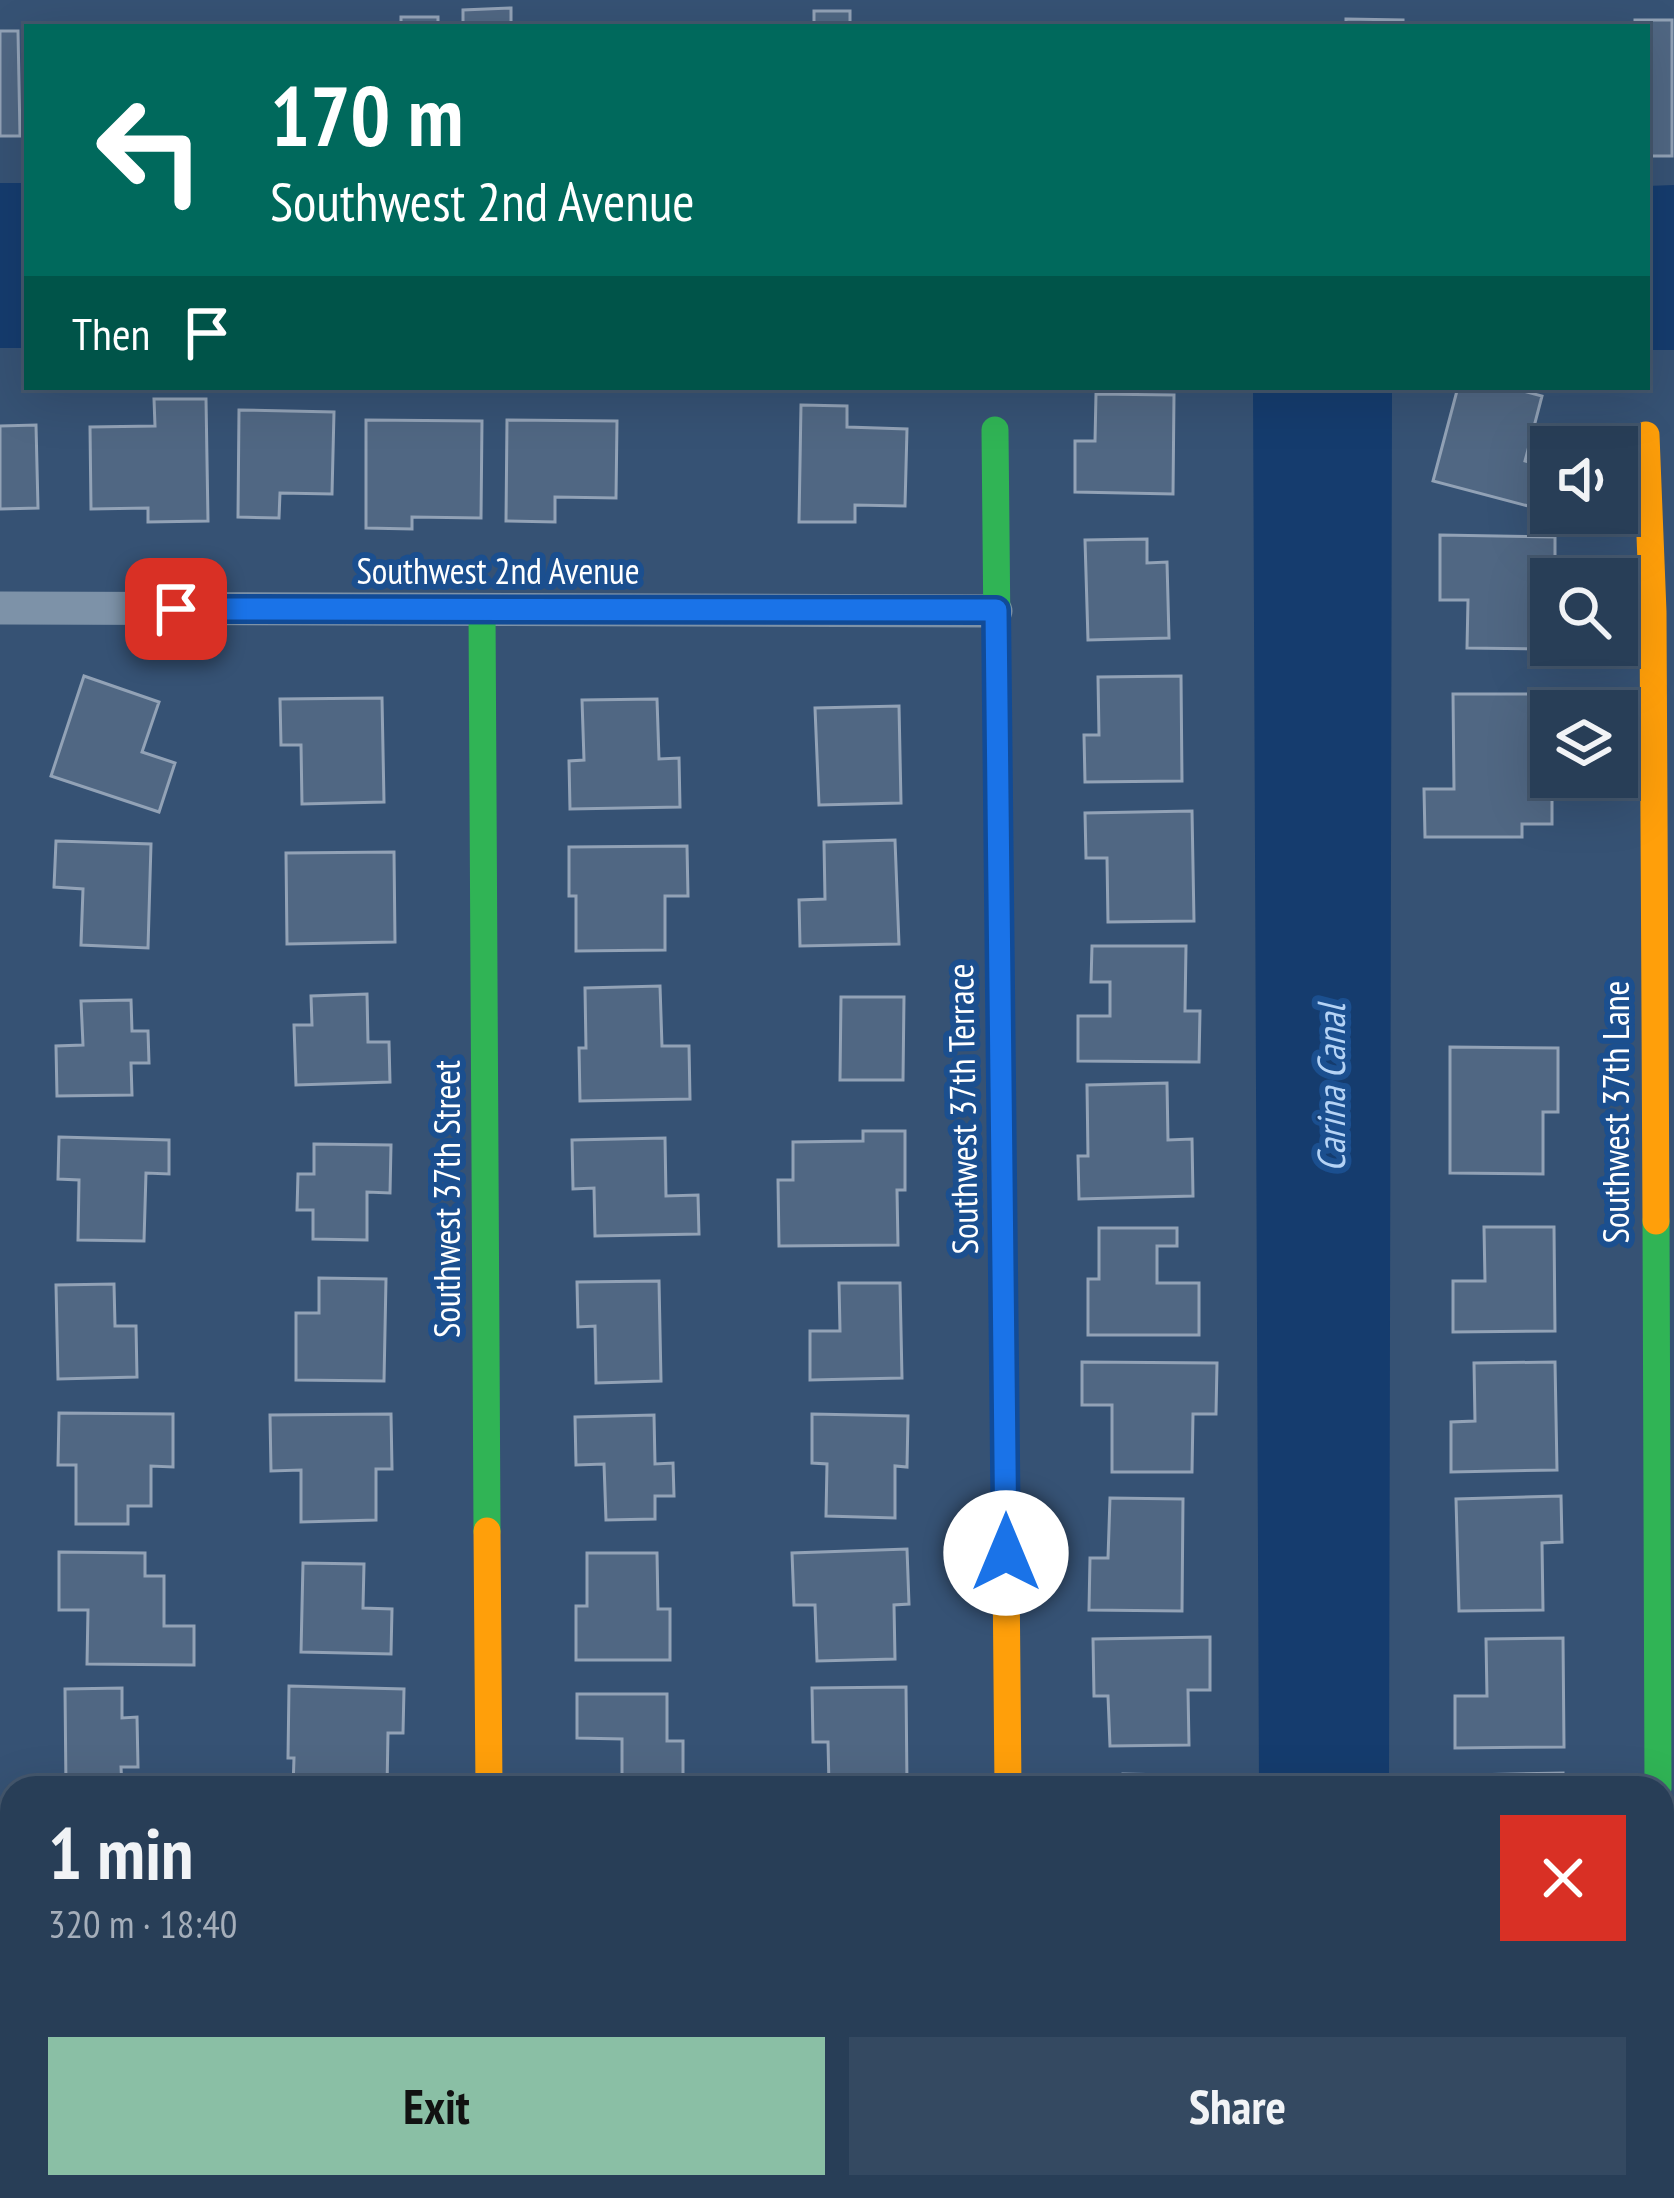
<!DOCTYPE html>
<meta charset="utf-8">
<style>
:root{--surface:#283e57;--page:#344961;--text:#f1f3f6;--muted:#a5aeba;--line:#44576d;--accent:#8abfa5}
body{margin:0;font-family:"PT Sans Narrow",sans-serif;background:var(--page);color:var(--text);height:100vh;display:flex;flex-direction:column;font-size:45px;white-space:nowrap}
*{box-sizing:border-box;margin:0}
p{font-size:39px;color:var(--muted)}
.icon{flex:none;width:66px;height:66px;fill:none;stroke:currentColor;stroke-width:2;stroke-linecap:round;stroke-linejoin:round}
.map{position:relative;flex:1;overflow:hidden}
.panel{position:absolute;left:0px;top:1776px;width:1674px;height:423px;display:flex;flex-direction:column;background:var(--surface);border-radius:36px 36px 0 0;box-shadow:0 12px 48px #0002,0 0 0 3px var(--line)}
.panel>*{flex:none}
.banner{position:absolute;left:24px;top:24px;width:1626px;height:366px;border-radius:0px;box-shadow:0 12px 48px #0002,0 0 0 3px var(--line);background:#00695c;color:#fff;overflow:hidden}
.buttons{position:absolute;left:1530px;top:426px;display:grid;gap:24px}
.buttons a{display:grid;place-items:center;width:108px;height:108px;border-radius:0px;background:var(--surface);box-shadow:0 12px 48px #0002,0 0 0 3px var(--line);font-size:60px}
.pin{position:absolute;display:grid;place-items:center;width:102px;height:102px;color:#fff;margin:-51px;border-radius:24px;box-shadow:0 6px 18px #0006}
.me{position:absolute;width:132px;margin:-66px;rotate:0deg;stroke-linejoin:round;filter:drop-shadow(0 0 9px #0008)}
.turn{display:flex;align-items:center;gap:42px;height:252px;padding:0 48px;font-size:54px}
.turn .icon{width:156px;height:156px;stroke-width:2.5}
.turn b{display:block;font-size:84px;line-height:102px}
.then{display:flex;align-items:center;height:114px;padding:0 48px;background:#0003;gap:24px;font-size:45px}
.round{display:grid;place-items:center;flex:none;width:126px;height:126px;border-radius:0px;background:var(--page)}
.headline{display:flex;align-items:center;justify-content:space-between;height:204px;padding:0 48px}
h1{font-size:72px;font-weight:700;line-height:90px}
.cta{display:flex;gap:24px;margin-top:auto;padding:24px 48px}
.cta a{flex:1;height:138px;border-radius:0px;background:var(--accent);color:#111;font-size:48px;font-weight:700;line-height:138px;text-align:center}
.cta a+a{background:var(--page);color:var(--text)}
.map>svg:first-child{display:block}
.water{fill:#153c6e}
.building{fill:#506783;stroke:#92a2b6;stroke-width:3}
.lines{fill:none;stroke-linecap:round;stroke-linejoin:round}
.street{stroke:#7d92a8;stroke-width:33}
.fast{stroke:#30b455;stroke-width:27}
.slow{stroke:#ff9f0a;stroke-width:27}
.route-casing{stroke:#114b97;stroke-width:30}
.route{stroke:#1a73e8;stroke-width:21}
.labels{text-anchor:middle;dominant-baseline:central;stroke-width:12;stroke-linejoin:round;paint-order:stroke}
.street-label{font-size:36px;fill:#fff;stroke:#1b4f8f}
.water-label{font-size:39px;font-style:italic;fill:#b5d3f5;stroke:#1b4f8f}
</style>
<div class="map">
<svg width="1674" height="2198" viewBox="0 0 1674 2198">
<rect width="100%" height="100%" fill="#365274"/>
<!-- water -->
<path class="water" d="M0 183H27V348H0Z
M1674 185V350H1647V186Z
M1253 387H1392L1389 1788H1259Z"/>
<!-- building -->
<path class="building" d="M511 8V27H463V10Z
M814 11H850V27H814Z
M401 17H438V27H401Z
M1346 19 1403 20V27H1346Z
M1635 20H1672V156H1647V27H1635Z
M0 31H18L20 136H0Z
M1458 387H1508L1542 396 1525 461 1551 468V512L1433 481Z
M1096 394 1174 395 1173 494 1075 492V441H1095Z
M154 399H206L208 521 148 522V508L91 509 90 427 155 426Z
M801 405 847 406V427L907 429 905 506 855 505V522H799Z
M239 410 334 412 332 494 280 493 279 518 238 517Z
M366 420 482 421 481 518 412 517V529L366 528Z
M507 420 617 421 616 498 555 497V522L506 521Z
M36 425 38 508 0 509V426Z
M1440 535 1555 537V579H1551V583H1537V605L1551 606V649L1467 648 1468 600H1440Z
M1147 539V563L1167 562 1169 638 1088 640 1085 540Z
M84 676 159 702 142 752 175 763 159 812 51 776Z
M1181 676 1182 781 1085 782 1084 735H1099L1098 677Z
M1453 694H1552V824H1522V837H1425L1424 789H1454Z
M382 698 384 802 302 804 301 745H281L280 699Z
M657 699 659 759 679 758 680 807 570 809 569 761 584 760 582 700Z
M899 706 901 803 819 805 815 708Z
M1192 811 1194 921 1108 922 1107 858H1086L1085 813Z
M895 840 899 944 800 946 799 900 825 899 824 842Z
M56 841 151 844 148 948 81 945 83 889 54 887Z
M687 846 688 896H665V950L576 951V896H569V847Z
M394 852 395 942 287 944 286 853Z
M1092 946H1186L1185 1011H1200L1199 1062 1078 1061V1016H1110V982H1091Z
M660 986 662 1046H689L690 1099 580 1101 579 1048H586L585 988Z
M367 994 368 1042H389L390 1082 296 1085 294 1025H312L311 996Z
M841 997H904L903 1080H840Z
M131 1000 132 1031H148L149 1063H131L132 1095 57 1096 56 1046 83 1045 81 1001Z
M1450 1047 1558 1048V1112H1543V1174L1450 1173Z
M1167 1083 1168 1140 1192 1139 1193 1196 1079 1199 1078 1156H1088L1087 1085Z
M863 1131H905V1190H897L898 1245 779 1246 778 1180H793V1142L863 1141Z
M59 1137 169 1140V1174L146 1173 144 1241 78 1240 79 1180 58 1179Z
M665 1138 666 1196 698 1195 699 1234 595 1236 594 1188 573 1189 572 1140Z
M314 1144 391 1145 390 1193 367 1192V1240L313 1239V1210H297L298 1174H314Z
M1484 1227H1554L1555 1331 1453 1332V1281H1485Z
M1099 1228H1177V1246H1157V1283H1199V1335H1088V1279H1099Z
M319 1278 386 1279 384 1381 296 1380V1313H319Z
M659 1281 661 1381 596 1383 595 1326 578 1327 577 1282Z
M839 1283H900L902 1378 810 1380V1331H840Z
M114 1284 115 1326H136L137 1377 58 1379 56 1285Z
M1082 1362 1217 1363 1216 1414H1193L1192 1472H1112V1405H1082Z
M1555 1362 1557 1470 1451 1472V1422L1475 1421 1474 1363Z
M59 1413 173 1414V1467L151 1466V1506H128V1524H76V1465H58Z
M391 1414 392 1469H376V1520L301 1522V1470L271 1471 270 1415Z
M812 1414 908 1416 907 1467 895 1466V1518L826 1516 827 1464 812 1463Z
M654 1415 655 1464 673 1463 674 1496H655V1519L606 1520 604 1464 576 1465 575 1417Z
M1561 1496 1562 1542 1542 1543 1543 1610 1459 1611 1456 1499Z
M1110 1498 1183 1499 1182 1611 1089 1610 1090 1558H1108Z
M907 1549 909 1604 894 1605 895 1659 817 1661 815 1605H794L792 1553Z
M59 1552 145 1553V1576H164V1626H194V1665L87 1664 88 1610H59Z
M587 1553H657L658 1609H670V1660H576V1606H587Z
M303 1563 364 1564 363 1608 392 1609 391 1654 301 1652Z
M1210 1637V1690H1188L1189 1745 1110 1746 1108 1696H1094L1093 1639Z
M1563 1638 1564 1747 1455 1748V1696H1487L1486 1639Z
M289 1686 404 1689 403 1733H388L387 1788H293L294 1758H288Z
M906 1687 907 1784 829 1785 828 1742H813L812 1688Z
M122 1688V1718L137 1717 138 1767H121L122 1788H66L65 1689Z
M577 1694H667V1741H683V1788H622V1739L577 1738Z
M1563 1773V1788H1427L1426 1776Z
M1123 1774 1214 1776V1788H1123Z
M68 2187H170V2198H68Z
M323 2187H399V2198H323Z
M610 2187H685V2198H610Z
M807 2187H910V2198H807Z"/>
<g class="lines">
<!-- street -->
<path class="street" d="M0 608 996 611
M492 2187 493 2198
M1011 2187V2198
M1661 2187V2198"/>
<!-- fast -->
<path class="fast" d="M995 430 1005 1459
M482 609 487 1531
M1656 1221 1658 1788"/>
<!-- slow -->
<path class="slow" d="M1646 435 1653 612 1656 1221
M1005 1459 1008 1788
M487 1531 489 1788"/>
</g>
<g class="lines">
<defs>
<path id="route" d="M176 609 996 610 1006 1553"/>
</defs>
<!-- route casing -->
<use href="#route" class="route-casing"/>
<!-- route -->
<use href="#route" class="route"/>
</g>
<g class="labels">
<!-- street labels -->
<g class="street-label">
<text x="498" y="570">Southwest 2nd Avenue</text>
<text transform="translate(962 1109) rotate(-91)">Southwest 37th Terrace</text>
<text transform="translate(1615 1112) rotate(-90)">Southwest 37th Lane</text>
<text transform="translate(446 1199) rotate(-90)">Southwest 37th Street</text>
</g>
<!-- water labels -->
<g class="water-label">
<text transform="translate(1330 1088) rotate(-90)">Carina Canal</text>
</g>
</g>
</svg>
<div class="buttons">
<a><svg class="icon" aria-label="sound" viewBox="0 0 24 24"><path d="M4 9h4l5-4v14l-5-4H4zM17 9q2 3 0 6"/></svg></a>
<a><svg class="icon" aria-label="search" viewBox="0 0 24 24"><circle cx="10" cy="10" r="6"/><path d="M15 15l6 6"/></svg></a>
<a><svg class="icon" aria-label="layers" viewBox="0 0 24 24"><path d="M12 4l9 5-9 5-9-5zM3 14l9 5 9-5"/></svg></a>
</div>
<div class="pin" style="left:176px;top:609px;background:#d93025"><svg class="icon" aria-label="arrive" viewBox="0 0 24 24"><path d="M6 21V4h12l-3 4 3 4H6"/></svg></div>
<svg class="me" style="left:1006px;top:1553px" viewBox="-20 -20 40 40"><circle r="19" fill="#fff"/><path d="M0-13L10 11 0 6-10 11z" fill="#1a73e8"/></svg>
<div class="banner">
<div class="turn"><svg class="icon" aria-label="left" viewBox="0 0 24 24"><path d="M17 20v-9H6M10 6l-5 5 5 5"/></svg><div><b>170 m</b>Southwest 2nd Avenue</div></div>
<div class="then">Then<svg class="icon" aria-label="arrive" viewBox="0 0 24 24"><path d="M6 21V4h12l-3 4 3 4H6"/></svg></div>
</div>
<section class="panel">
<div class="headline"><div><h1>1 min</h1><p>320 m · 18:40</p></div><a class="round" style="background:#d93025;color:#fff"><svg class="icon" aria-label="close" viewBox="0 0 24 24"><path d="M6 6l12 12M18 6L6 18"/></svg></a></div>
<div class="cta"><a>Exit</a><a>Share</a></div>
</section>
</div>
